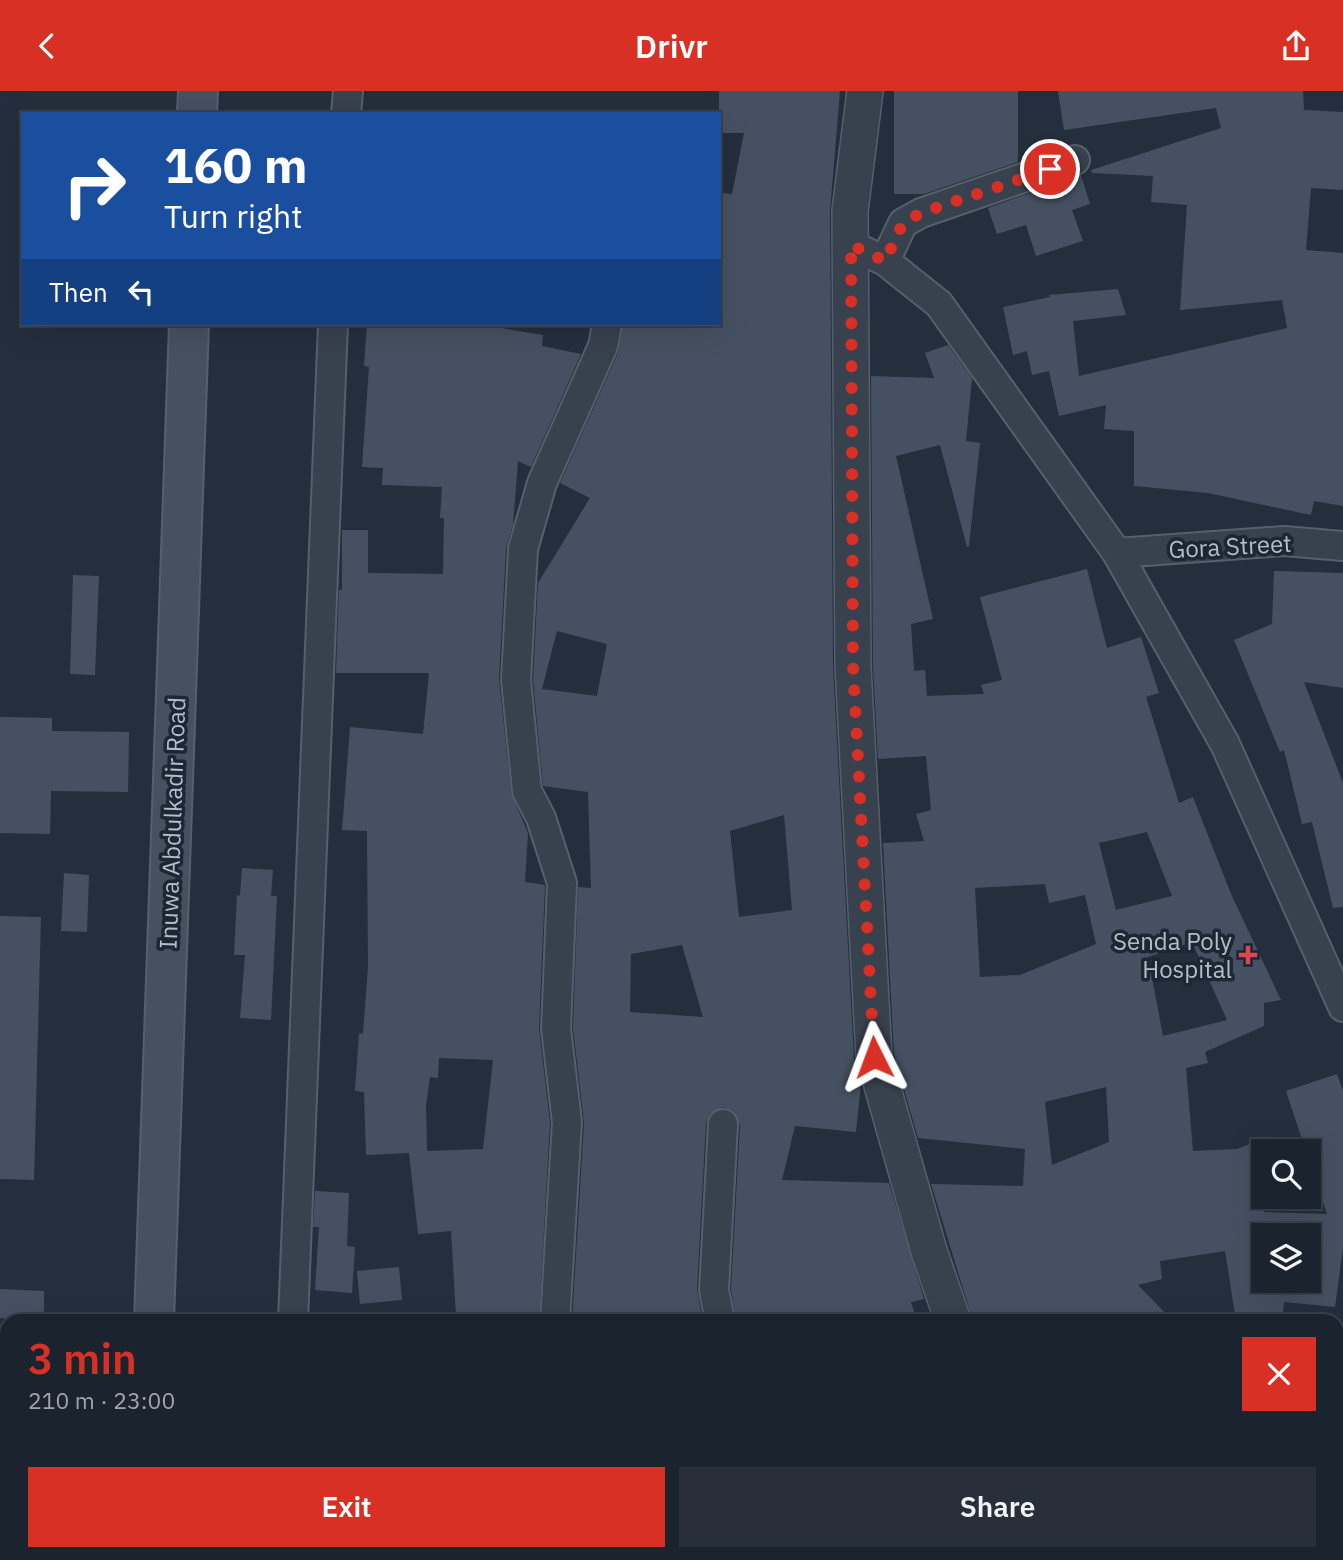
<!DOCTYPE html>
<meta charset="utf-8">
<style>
:root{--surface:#1b232e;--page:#282f3a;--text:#f1f3f6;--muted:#a0a4aa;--line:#39404a;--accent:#d93025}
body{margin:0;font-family:"IBM Plex Sans",sans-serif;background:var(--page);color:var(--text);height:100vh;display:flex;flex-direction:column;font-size:26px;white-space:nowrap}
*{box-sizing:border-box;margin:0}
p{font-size:23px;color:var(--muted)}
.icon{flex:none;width:38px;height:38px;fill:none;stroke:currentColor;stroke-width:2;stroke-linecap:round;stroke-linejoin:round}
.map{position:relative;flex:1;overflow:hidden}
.drawer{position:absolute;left:0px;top:1223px;width:1344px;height:247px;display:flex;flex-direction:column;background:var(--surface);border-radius:21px 21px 0 0;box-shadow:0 7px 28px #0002,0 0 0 2px var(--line)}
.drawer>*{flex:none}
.guide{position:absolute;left:21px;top:21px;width:700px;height:214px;border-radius:0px;box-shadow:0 7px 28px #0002,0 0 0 2px var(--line);background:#1a4fa0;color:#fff;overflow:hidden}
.fabs{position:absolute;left:1251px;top:1048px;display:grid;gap:14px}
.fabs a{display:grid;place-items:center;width:70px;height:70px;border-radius:0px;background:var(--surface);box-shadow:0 7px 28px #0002,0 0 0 2px var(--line);font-size:35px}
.pin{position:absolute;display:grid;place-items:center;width:60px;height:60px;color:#fff;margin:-30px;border:4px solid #fff;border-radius:50%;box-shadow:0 2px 7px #0007}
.me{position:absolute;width:77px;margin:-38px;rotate:357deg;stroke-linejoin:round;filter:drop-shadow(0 0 5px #0008)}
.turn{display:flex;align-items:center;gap:24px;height:147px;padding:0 28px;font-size:32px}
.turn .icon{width:91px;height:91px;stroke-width:2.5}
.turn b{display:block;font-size:49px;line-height:60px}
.then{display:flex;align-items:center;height:66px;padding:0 28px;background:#0003;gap:14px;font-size:26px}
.round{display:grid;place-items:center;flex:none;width:74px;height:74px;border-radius:0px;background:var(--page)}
.head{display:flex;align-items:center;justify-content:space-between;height:119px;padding:0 28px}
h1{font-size:42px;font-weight:600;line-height:52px;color:var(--accent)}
.button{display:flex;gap:14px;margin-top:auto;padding:14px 28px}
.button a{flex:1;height:80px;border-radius:0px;background:var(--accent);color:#fff;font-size:28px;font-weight:600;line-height:80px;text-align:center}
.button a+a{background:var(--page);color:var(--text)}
header{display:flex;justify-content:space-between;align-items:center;height:91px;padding:0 28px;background:var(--accent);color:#fff;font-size:32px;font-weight:600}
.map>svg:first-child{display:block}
.building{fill:#455162;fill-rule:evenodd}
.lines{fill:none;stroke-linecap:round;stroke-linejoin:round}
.minor-casing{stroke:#565f6c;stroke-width:32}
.tertiary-casing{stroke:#565f6c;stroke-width:38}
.secondary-casing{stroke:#565f6c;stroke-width:42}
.minor{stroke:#38414e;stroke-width:28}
.tertiary{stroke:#38414e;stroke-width:35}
.secondary{stroke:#465061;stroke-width:38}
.route{stroke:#d93025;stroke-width:12;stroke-dasharray:0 21.6}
.health-dot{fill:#e0444e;stroke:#1d2633;stroke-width:2.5}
.labels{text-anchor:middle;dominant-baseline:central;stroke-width:7;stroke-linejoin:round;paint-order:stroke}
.street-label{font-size:24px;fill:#b4bcc9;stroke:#1d2633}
.poi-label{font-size:24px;fill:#b4bcc9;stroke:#1d2633;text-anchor:end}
</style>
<header><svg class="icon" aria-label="back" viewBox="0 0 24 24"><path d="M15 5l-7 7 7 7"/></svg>Drivr<svg class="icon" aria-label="share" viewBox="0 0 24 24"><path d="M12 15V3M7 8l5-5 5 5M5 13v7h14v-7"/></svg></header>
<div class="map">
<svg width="1343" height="1469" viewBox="0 0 1343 1469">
<rect width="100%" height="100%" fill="#242f3e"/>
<!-- building -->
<path class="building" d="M719 0H840L830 120 833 576 854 967 861 993 856 1041 795 1035 782 1089 889 1092 924 1208 911 1211 917 1230H736L731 1198 740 1034 733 1020 723 1016 710 1023 706 1032 697 1198 703 1230H646L593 1224V1230H572L584 1032 573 937 578 796 591 797 588 701 543 695 533 589 538 492 590 407 560 392 618 262 623 233H719V102L732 103 744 42H719ZM557 540 607 553 597 605 542 598ZM784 724 792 819 739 826 730 740ZM682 854 703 926 630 921 631 863Z
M894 0H1018V71L924 103H894Z
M1058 0H1303L1304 19 1343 21V99L1311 97 1306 159 1343 162V415L1314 410 1311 424 1208 402 1134 395V340L1104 338 1106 314 1059 325 1049 280 1032 284 1027 260 1013 264 1003 216 1050 206 1049 204 1118 198 1126 224 1073 230 1079 285 1287 237 1282 209 1180 219 1187 114 1151 111 1153 85 1092 82 1091 79 1221 37 1216 17 1064 39Z
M1081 84 1090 113 1072 119 1083 150 1036 165 1026 134 997 143 988 117Z
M367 233H453L501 237 543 244 542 255 581 263 531 376 518 370 513 434 506 457 499 588 511 702 528 742 525 791 545 794 539 938 550 1031 539 1230H503V1221L456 1224 451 1140 418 1143 409 1062 366 1064 364 1001 355 1000 359 942 363 943 368 875 367 740 342 739 350 636 423 643 429 582H336L339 499H342V439H368V482L443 483 444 427H440L442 396 382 394 383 377 362 376 369 276 364 275ZM439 967 493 969 483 1058 427 1060 426 1014 430 986 438 987Z
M948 254 972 287 966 350 980 352 969 455 967 456 940 354 896 365 933 528 911 533 914 580 925 579 927 605 984 603 981 594 1002 589 980 506 1087 478 1107 557 1141 546 1159 602 1146 606 1179 712 1193 706 1231 803 1281 909 1264 912V935L1205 961 1208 972 1186 977 1193 1060 1237 1058 1264 1048V1121L1327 1123 1286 1000 1337 983 1343 1000V1156L1335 1216 1284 1211 1282 1230H1236L1225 1160 1160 1170 1162 1188 1138 1194 1173 1230H973L931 1093 1023 1095 1025 1058 918 1047 894 963 883 752 924 750 916 723 931 719 926 665 878 668 873 575 871 285 934 287 925 262ZM1147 741 1172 805 1116 819 1099 752ZM1045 793 1049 812 1085 804 1096 853 1020 884 980 886 975 797ZM1192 851 1227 929 1163 945 1148 866ZM1106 996 1109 1051 1052 1074 1045 1011ZM1264 1144H1309V1190H1264Z
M1274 480 1343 482V597L1304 591 1343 692V816L1333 817 1312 731 1302 733 1284 659 1280 661 1234 549 1272 533Z
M73 484 99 485 95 584 70 583Z
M0 626 52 627V640L129 641 128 701 51 700 50 743 0 742Z
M242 777 273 779 271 805H277L271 929 240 927 245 864H234L237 804 240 805Z
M64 782 89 784 87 841 61 840Z
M0 825 41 826 34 1089 0 1088Z
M315 1100 349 1102 347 1155 355 1156 352 1202 315 1199 319 1136H313Z
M399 1176 402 1209 360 1213 357 1180Z
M0 1198 44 1200V1228L0 1227Z"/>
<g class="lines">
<defs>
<path id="minor" d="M346 23 348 0
M851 154 885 170 939 213 1117 462 1225 653 1343 916
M885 170 903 132 921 122 1075 69
M1117 462 1284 450 1343 455
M293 1230 333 233
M555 1230 567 1031 556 938 562 792 541 727 527 700 516 589 523 458 542 392 603 255 607 233
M720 1230 714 1199 723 1033
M283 1469V1463
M769 1469V1463"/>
<path id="tertiary" d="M865 0 850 120 853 576 874 966 929 1160 953 1230
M1035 1463 1037 1469"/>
<path id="secondary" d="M197 23 198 0
M154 1230 189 233
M145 1469 146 1463"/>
</defs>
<!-- minor casing -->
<use href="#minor" class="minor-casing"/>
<!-- tertiary casing -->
<use href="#tertiary" class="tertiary-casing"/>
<!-- secondary casing -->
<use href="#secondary" class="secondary-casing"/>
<!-- minor -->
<use href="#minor" class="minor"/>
<!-- tertiary -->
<use href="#tertiary" class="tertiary"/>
<!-- secondary -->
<use href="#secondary" class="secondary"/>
</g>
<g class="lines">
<!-- route -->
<path class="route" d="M874 966 853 576 851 154 885 170 903 132 921 122 1050 78"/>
</g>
<!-- markers -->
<path class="health-dot" d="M1244.5 853.5h7v7h7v7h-7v7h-7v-7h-7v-7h7z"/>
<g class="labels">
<!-- street labels -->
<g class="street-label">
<text transform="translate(1230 455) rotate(-3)">Gora Street</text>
<text transform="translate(172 732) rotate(-88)">Inuwa Abdulkadir Road</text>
</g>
<!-- poi labels -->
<g class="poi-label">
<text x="1232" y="850">Senda Poly<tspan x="1232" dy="28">Hospital</tspan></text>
</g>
</g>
</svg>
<div class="fabs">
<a><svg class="icon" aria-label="search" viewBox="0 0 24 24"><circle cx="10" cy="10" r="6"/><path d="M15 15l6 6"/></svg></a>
<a><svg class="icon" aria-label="layers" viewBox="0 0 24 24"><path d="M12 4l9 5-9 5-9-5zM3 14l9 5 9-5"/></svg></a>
</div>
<div class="pin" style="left:1050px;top:78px;background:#d93025"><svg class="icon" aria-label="arrive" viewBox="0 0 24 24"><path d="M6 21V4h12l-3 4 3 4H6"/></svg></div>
<svg class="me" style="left:874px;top:966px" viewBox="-20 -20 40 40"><path d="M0-17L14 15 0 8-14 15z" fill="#d93025" stroke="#fff" stroke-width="4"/></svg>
<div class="guide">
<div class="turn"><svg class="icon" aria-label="right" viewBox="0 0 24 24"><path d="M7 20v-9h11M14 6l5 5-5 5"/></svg><div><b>160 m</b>Turn right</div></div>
<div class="then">Then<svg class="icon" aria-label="left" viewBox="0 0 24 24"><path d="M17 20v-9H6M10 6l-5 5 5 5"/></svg></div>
</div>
<section class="drawer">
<div class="head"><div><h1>3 min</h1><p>210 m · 23:00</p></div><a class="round" style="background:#d93025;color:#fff"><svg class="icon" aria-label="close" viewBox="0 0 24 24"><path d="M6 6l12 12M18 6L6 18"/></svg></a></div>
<div class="button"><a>Exit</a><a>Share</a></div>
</section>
</div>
